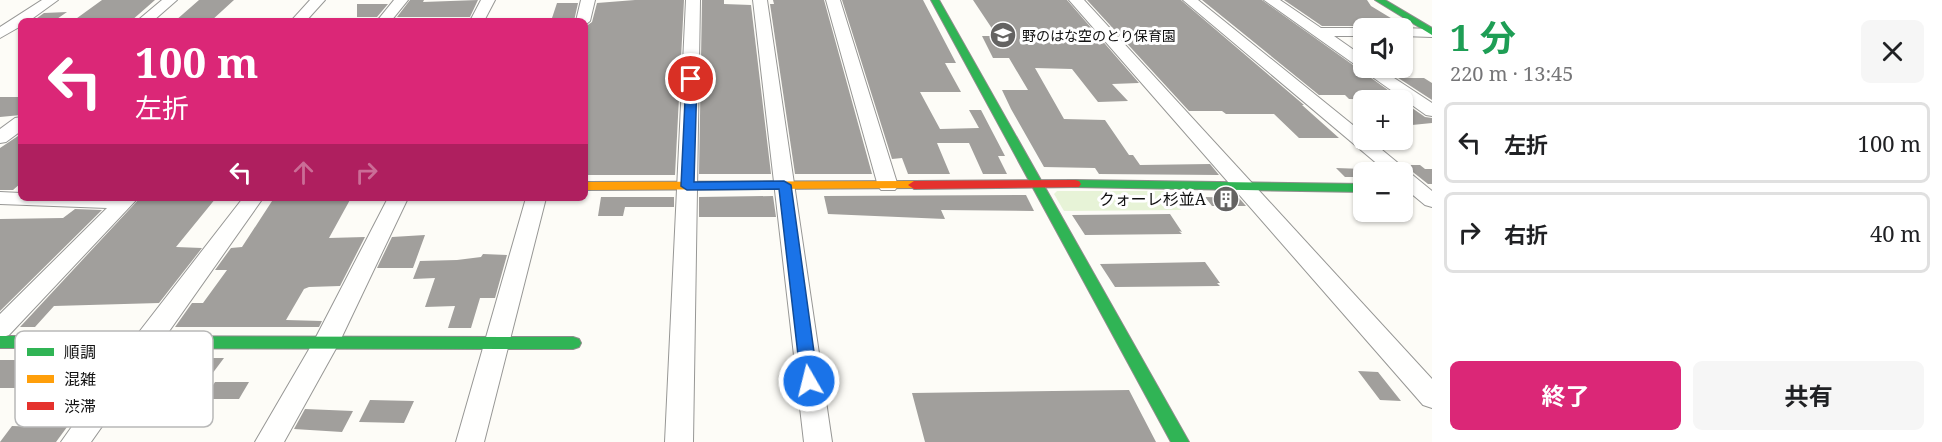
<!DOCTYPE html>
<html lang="ja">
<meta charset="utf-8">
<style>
:root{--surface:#fff;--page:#f6f6f6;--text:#202124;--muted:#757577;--line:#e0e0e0;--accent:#db2777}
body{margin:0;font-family:"Noto Serif","Noto Sans JP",serif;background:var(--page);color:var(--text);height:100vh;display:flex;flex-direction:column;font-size:22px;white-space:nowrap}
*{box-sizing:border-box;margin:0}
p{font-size:20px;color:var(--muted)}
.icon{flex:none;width:33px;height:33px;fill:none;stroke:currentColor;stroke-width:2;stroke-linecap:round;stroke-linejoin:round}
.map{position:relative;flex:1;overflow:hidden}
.sheet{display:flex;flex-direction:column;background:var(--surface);width:510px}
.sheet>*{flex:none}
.hud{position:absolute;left:18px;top:18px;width:570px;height:183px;border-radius:9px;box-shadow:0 2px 4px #0004;background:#db2777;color:#fff;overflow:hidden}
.fabs{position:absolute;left:1353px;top:18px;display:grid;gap:12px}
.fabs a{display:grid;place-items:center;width:60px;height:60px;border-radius:9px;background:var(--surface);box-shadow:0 2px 4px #0004;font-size:30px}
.pin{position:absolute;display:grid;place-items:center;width:51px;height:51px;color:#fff;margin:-26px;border:3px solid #fff;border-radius:50%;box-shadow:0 2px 6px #0007}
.me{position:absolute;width:66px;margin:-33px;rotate:352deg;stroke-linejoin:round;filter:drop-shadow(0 0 4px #0008)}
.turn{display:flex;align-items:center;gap:21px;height:126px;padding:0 18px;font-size:27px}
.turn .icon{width:78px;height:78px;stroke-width:2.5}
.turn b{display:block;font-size:42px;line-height:51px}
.lanes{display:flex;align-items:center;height:57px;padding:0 18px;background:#0003;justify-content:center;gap:30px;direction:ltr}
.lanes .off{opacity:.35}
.round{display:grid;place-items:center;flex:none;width:63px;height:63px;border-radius:9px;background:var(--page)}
.overview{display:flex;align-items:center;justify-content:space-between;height:102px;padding:0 18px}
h1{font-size:36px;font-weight:700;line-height:45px;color:#1e9e55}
.primary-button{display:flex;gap:12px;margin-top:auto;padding:12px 18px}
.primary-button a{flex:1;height:69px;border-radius:9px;background:var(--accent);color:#fff;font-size:24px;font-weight:700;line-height:69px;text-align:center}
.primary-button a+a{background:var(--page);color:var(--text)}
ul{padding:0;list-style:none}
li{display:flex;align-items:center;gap:18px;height:81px;margin:0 12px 9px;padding:0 6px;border:3px solid var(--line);border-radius:9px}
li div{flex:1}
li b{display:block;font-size:22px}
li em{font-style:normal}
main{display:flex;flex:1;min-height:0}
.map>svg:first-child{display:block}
.green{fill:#e7f3d7}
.building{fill:#a19f9c}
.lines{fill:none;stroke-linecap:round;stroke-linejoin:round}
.street-casing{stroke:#979795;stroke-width:2}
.fast-casing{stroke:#8e8d8b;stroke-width:2}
.slow-casing{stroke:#8e8d8b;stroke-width:2}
.jam-casing{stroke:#8e8d8b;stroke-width:2}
.street{fill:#fffffe;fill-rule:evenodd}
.fast{fill:#30b455;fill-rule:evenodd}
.slow{fill:#ff9f0a;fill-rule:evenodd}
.jam{fill:#e5322d;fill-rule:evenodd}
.route{fill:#1a73e8;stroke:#114b97;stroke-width:1.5}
.labels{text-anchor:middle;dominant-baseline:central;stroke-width:6;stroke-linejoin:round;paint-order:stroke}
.far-poi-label{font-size:14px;fill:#111;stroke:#fff;text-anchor:start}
.poi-label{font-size:16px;fill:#111;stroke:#fff;text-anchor:end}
.key{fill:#fff;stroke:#b8b8b8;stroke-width:1.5}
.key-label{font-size:16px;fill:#111}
</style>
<main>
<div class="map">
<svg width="1432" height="442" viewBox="0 0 1432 442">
<rect width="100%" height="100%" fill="#fdfcf7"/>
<!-- green -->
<path class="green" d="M1057 191H1167L1181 210 1064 211 1054 194Z"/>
<!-- building -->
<path class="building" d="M102 0H155L131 21H73Z
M199 0H234L211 21H175Z
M410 0H424L423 2 478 0 470 17H397Z
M635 0H684L675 175H585V27L592 22 597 3Z
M702 0H724V4L751 5 771 174H699Z
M773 0H824L872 174H795L770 4H774Z
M842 0H923L956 63H945L961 92H920L940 129 979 128 969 110H981L1005 156H998L1007 174H983L969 143H937L950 174H908L902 158 892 159Z
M973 0H1067L1139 83 1112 84 1128 101 1098 102 1072 69 1035 68 1064 119 1105 120 1129 155H1133L1140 165 1210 164 1219 175 1099 174 1095 168 1044 167 1011 109 1002 90H1028L1009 58H993L982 36H997Z
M1087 0H1181L1304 105H1302L1339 138H1299L1274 114H1226L1222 111H1189Z
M1202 0H1262L1402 100 1349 99 1345 95H1319Z
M1284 0H1367L1371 6 1404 26 1366 28 1364 26H1322Z
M557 3H578L574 21H551Z
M357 4H388L377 17H357Z
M67 12 54 21H33L44 13Z
M1383 68H1390L1404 78H1424L1432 83V100Z
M0 97H21V115L0 117Z
M1402 101 1425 117 1432 118V123L1402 126Z
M21 134V183L13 190H0V148Z
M1404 165H1420L1425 169H1432V184H1428Z
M1336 168 1364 169V177H1345Z
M1026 195 1034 211 941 210 945 219 828 214 824 196Z
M773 196 776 217H699V197Z
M601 197H674V207H625L623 216H598Z
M1205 197 1239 198 1246 206H1212Z
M140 198H216L176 247 202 248 159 303 54 306 35 327H20Z
M274 198H351L329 238 365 237 340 286 309 287 304 289 286 320 322 321 319 327H175L192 303H203L227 270H215L231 248 242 247Z
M75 209 102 210 0 311V219L63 218Z
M1170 214 1182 232 1179 231 1182 234 1085 235 1072 215Z
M425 235 413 268H377L392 237Z
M483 254 507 255 495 298H480L471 328H448L455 306 425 307 435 278 413 279 420 261 457 260 481 257Z
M1205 262 1220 283H1217L1220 286 1115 287 1100 264Z
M68 357 117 359 56 442H0L12 426 42 427 83 375 44 374 33 388H0V360H66Z
M153 358H224L206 382 152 380 161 368H146Z
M1358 371 1378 372 1401 401 1380 400Z
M215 382H249L239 399H204Z
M1129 390 1156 442H925L912 393Z
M370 400 414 401 404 423 359 422Z
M305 409 353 411 342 432 294 429Z"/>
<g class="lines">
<defs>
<path id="street" d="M42 0H58L29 21H21V26L0 38V27Z
M162 0H177L153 21H137Z
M310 0H325L306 21H291Z
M394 0H408L391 21H377Z
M481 0H495L484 21H470Z
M581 0H595L590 21 585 25V21H576Z
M686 0H700L693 442H665Z
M753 0H767L832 442H804Z
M826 0H840L898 186 895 190H881L878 186Z
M1069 0H1084L1432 379V408L1423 405Z
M1183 0H1198L1364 134V140H1370L1432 191V207L1425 205 1402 186V172H1387Z
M1264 0H1280L1321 28H1368H1364V36H1334L1364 57V68H1379L1432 103V116L1426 115Z
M1398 28H1402L1432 29V37L1402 36V28Z
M21 117V131L6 142 0 143V129L15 118Z
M0 192 21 193V198H138L9 335 0 338V314L107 208 0 204Z
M243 198H263L91 442H61L136 336Z
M388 198H408L339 343 284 442H255L315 339Z
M526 198H546L484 442H456Z"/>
<path id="fast" d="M931 0H939L1189 442H1171Z
M1375 0H1385L1432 28V35Z
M1075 180 1364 184V192L1071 187 1069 184 1071 181Z
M0 336 573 337 579 339 581 343 579 347 573 349 0 348Z"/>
<path id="slow" d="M914 181 920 185 919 188 585 190V182Z"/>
<path id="jam" d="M1075 180 1079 181 1081 184 1079 187 914 189 908 185 914 181Z"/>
</defs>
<!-- street casing -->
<use href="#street" class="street-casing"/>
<!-- fast casing -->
<use href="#fast" class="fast-casing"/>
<!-- slow casing -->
<use href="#slow" class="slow-casing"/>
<!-- jam casing -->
<use href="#jam" class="jam-casing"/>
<!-- street -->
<use href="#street" class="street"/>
<!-- fast -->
<use href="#fast" class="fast"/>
<!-- slow -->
<use href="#slow" class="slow"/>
<!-- jam -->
<use href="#jam" class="jam"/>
</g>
<!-- route -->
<path class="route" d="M691 75 697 79 694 182 784 181 791 185 818 381 815 386 809 388 803 386 801 381 779 189 687 190 681 186 686 79Z"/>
<!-- icons -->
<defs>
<symbol id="school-disc" viewBox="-11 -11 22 22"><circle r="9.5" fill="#646362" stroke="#fff"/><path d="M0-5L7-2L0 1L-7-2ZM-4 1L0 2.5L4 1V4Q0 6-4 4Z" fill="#fff"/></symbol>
<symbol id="building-disc" viewBox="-11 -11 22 22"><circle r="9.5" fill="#646362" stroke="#fff"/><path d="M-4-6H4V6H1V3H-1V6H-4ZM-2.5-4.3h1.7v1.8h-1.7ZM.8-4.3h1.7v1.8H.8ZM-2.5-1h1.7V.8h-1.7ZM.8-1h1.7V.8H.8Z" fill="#fff"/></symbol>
</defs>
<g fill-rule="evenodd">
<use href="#school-disc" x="988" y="20" width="30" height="30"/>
<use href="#building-disc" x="1211" y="184" width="30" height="30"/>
</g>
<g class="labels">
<!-- far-poi labels -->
<g class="far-poi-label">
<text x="1022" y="35">野のはな空のとり保育園</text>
</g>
<!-- poi labels -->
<g class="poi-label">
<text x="1206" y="199">クォーレ杉並A</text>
</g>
</g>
<!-- legend -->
<rect x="15" y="331" width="198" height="96" rx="9" class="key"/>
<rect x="27" y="348" width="27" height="8" fill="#30b455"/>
<rect x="27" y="375" width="27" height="8" fill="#ff9f0a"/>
<rect x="27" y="402" width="27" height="8" fill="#e5322d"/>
<g class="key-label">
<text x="64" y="358">順調</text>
<text x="64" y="385">混雑</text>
<text x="64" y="412">渋滞</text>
</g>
</svg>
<div class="fabs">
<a><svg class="icon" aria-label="sound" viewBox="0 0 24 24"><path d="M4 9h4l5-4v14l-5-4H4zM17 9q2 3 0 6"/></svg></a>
<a>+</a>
<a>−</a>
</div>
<div class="pin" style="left:691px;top:79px;background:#d93025"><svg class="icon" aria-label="arrive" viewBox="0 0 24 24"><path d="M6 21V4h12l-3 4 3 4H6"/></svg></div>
<svg class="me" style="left:809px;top:381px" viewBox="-20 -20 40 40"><circle r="17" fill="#1a73e8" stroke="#fff" stroke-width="3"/><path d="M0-11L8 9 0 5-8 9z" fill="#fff"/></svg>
<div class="hud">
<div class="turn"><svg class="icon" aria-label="left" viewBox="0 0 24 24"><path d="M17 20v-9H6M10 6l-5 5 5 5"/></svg><div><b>100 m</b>左折</div></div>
<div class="lanes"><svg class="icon" aria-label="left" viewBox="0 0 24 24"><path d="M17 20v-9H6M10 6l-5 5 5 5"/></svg><svg class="icon off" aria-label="ahead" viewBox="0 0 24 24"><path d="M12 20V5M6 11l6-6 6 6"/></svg><svg class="icon off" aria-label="right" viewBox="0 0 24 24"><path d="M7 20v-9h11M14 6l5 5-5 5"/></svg></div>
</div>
</div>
<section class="sheet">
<div class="overview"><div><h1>1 分</h1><p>220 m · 13:45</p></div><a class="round"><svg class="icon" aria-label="close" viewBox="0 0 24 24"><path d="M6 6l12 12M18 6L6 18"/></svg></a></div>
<ul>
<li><svg class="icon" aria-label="left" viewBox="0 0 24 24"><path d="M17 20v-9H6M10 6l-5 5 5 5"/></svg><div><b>左折</b></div><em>100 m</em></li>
<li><svg class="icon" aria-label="right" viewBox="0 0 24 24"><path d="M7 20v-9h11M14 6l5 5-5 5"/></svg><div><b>右折</b></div><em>40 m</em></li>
</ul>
<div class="primary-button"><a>終了</a><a>共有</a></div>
</section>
</main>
